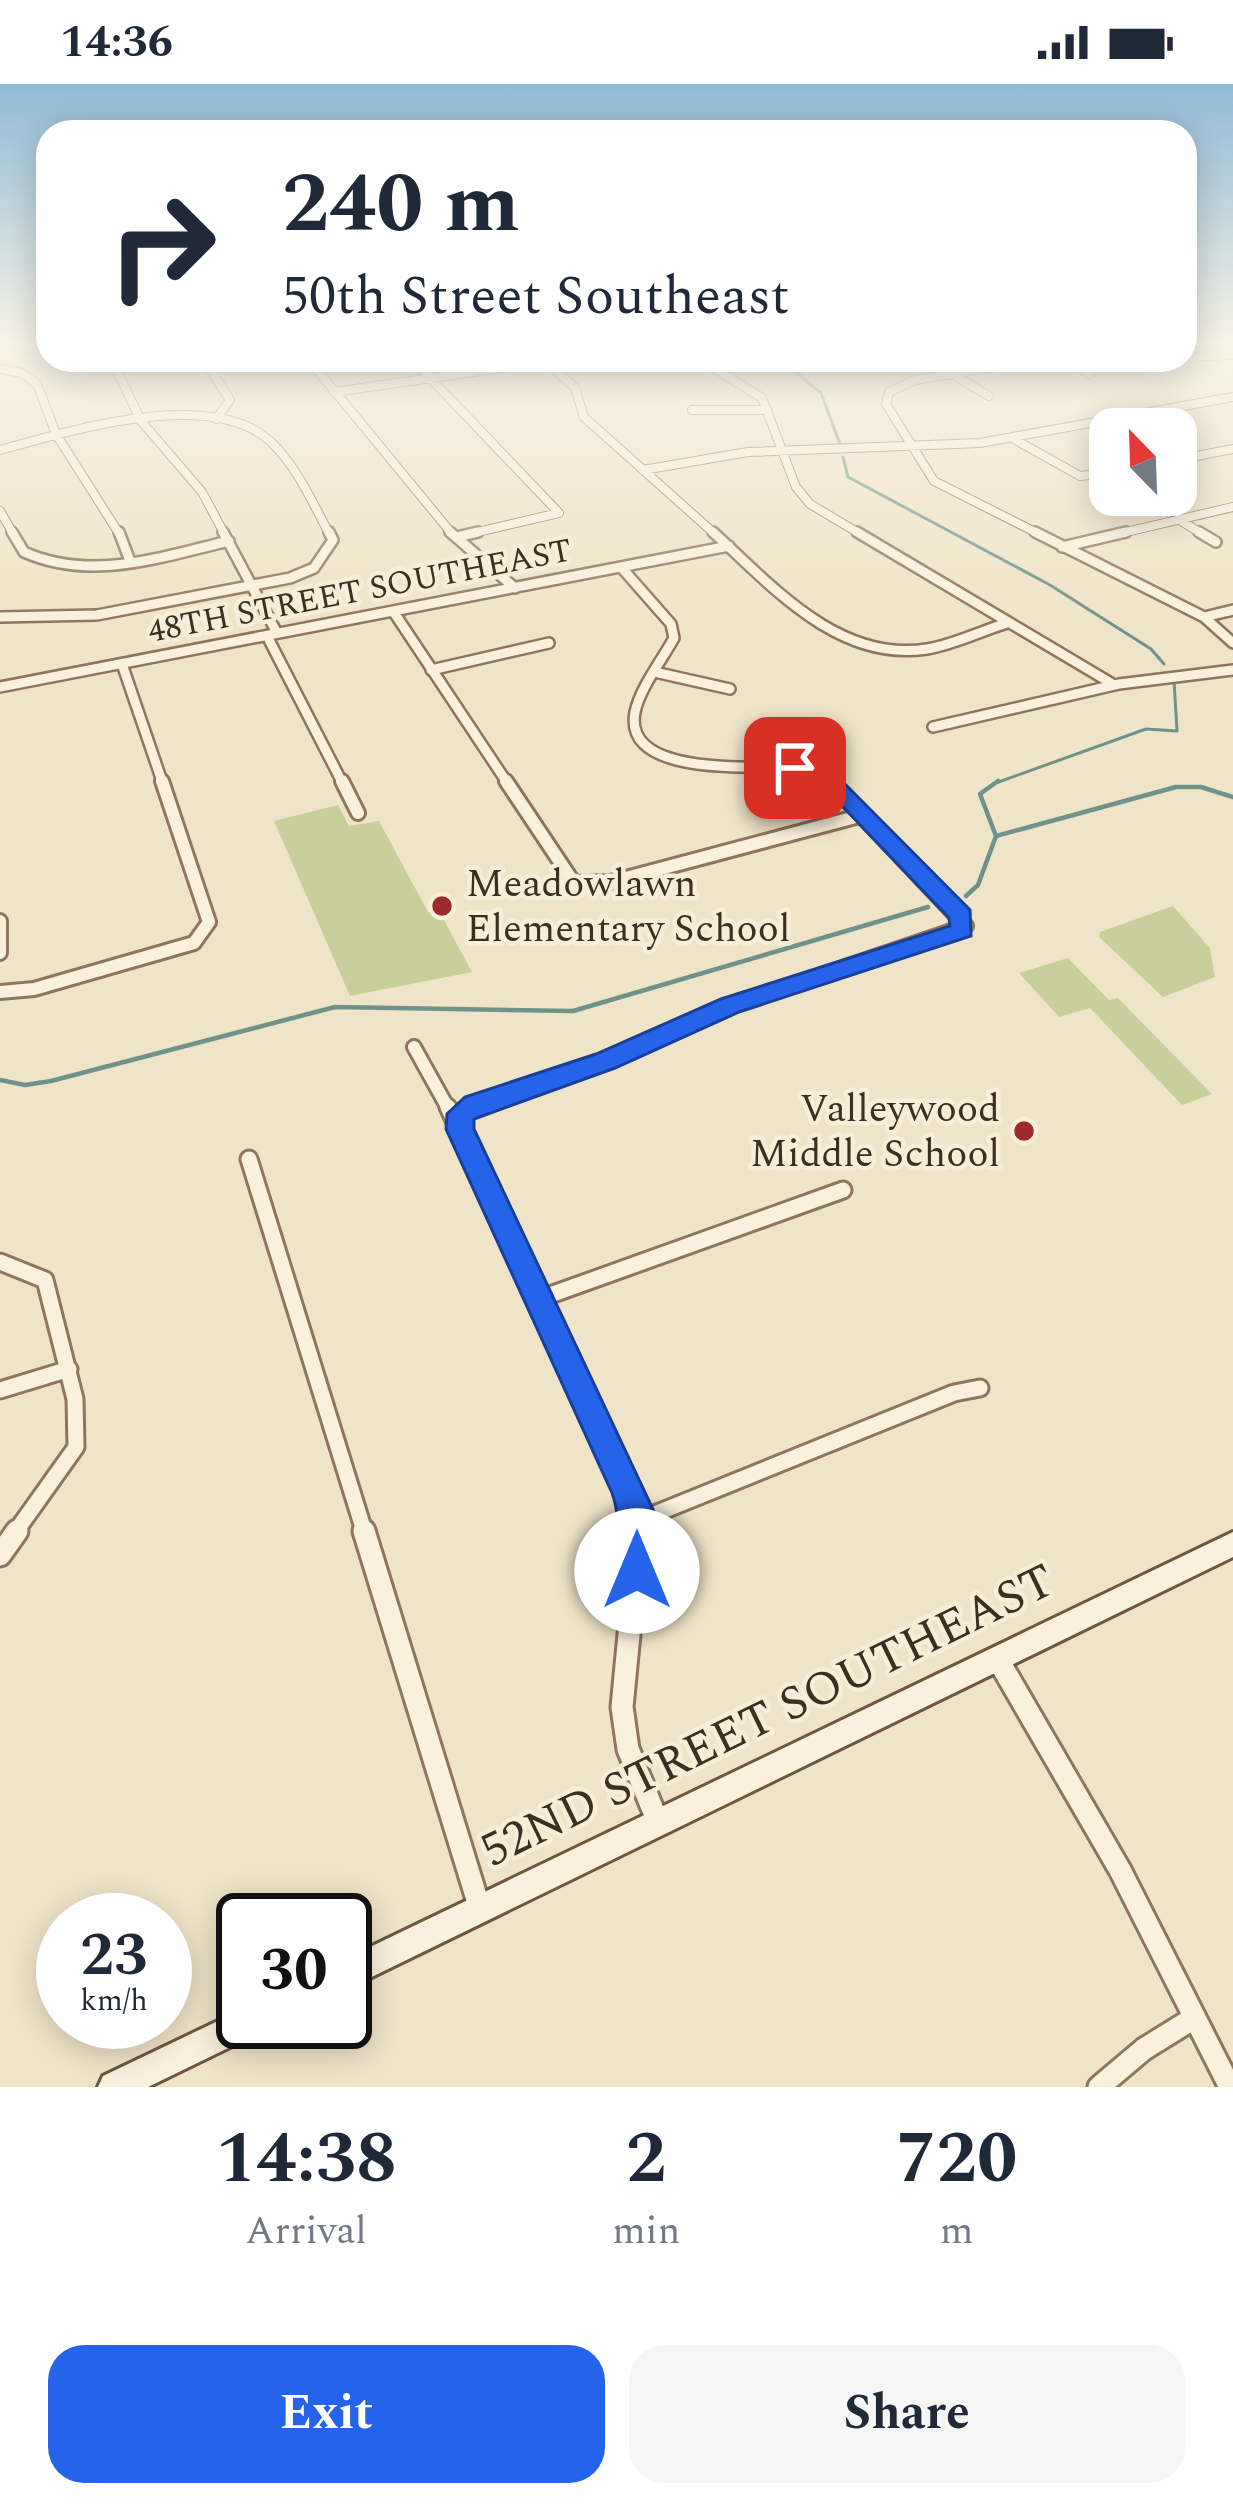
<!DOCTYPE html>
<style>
:root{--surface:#fff;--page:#f6f6f7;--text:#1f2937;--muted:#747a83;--accent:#2563eb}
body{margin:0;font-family:Spectral,serif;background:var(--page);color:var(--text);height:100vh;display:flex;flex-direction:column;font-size:45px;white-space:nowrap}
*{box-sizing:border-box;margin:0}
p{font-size:39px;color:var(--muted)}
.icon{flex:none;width:66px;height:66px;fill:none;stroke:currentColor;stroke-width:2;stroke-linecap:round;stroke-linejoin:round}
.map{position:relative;height:2003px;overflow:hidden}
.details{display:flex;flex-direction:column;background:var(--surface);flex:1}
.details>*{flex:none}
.hud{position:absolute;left:36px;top:36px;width:1161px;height:252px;border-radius:36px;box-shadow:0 6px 30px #0003;background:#fff;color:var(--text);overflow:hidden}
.needle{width:78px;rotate:337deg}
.tools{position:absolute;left:1089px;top:324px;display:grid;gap:24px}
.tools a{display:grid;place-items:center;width:108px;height:108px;border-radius:24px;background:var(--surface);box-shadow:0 6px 30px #0003;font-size:60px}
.speed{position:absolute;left:36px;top:1809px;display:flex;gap:24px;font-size:60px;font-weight:700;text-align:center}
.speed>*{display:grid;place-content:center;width:156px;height:156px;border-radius:50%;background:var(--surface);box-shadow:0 6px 30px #0003;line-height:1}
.speed small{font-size:30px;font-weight:400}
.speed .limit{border:6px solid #111;border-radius:18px;background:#fff;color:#111}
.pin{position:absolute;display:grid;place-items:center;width:102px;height:102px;color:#fff;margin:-51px;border-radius:24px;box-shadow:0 6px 18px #0006}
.me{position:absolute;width:132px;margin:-66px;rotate:0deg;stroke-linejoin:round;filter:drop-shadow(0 0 9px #0008)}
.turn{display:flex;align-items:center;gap:42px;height:252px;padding:0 48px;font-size:54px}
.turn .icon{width:156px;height:156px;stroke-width:2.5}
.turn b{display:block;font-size:84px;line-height:102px}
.eta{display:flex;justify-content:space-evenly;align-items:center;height:204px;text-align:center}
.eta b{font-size:72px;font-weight:700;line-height:84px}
.primary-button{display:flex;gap:24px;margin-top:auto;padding:24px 48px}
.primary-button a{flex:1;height:138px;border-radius:36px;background:var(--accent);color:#fff;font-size:48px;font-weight:700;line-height:138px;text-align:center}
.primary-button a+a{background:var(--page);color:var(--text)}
.status{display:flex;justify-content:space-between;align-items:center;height:84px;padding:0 60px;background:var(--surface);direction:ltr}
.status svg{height:33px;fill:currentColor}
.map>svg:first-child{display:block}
.green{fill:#c9cf9b}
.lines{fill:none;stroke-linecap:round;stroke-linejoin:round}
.stream-far1{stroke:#6f938a;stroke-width:3}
.stream{stroke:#6f938a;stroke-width:4.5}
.street-far4-casing{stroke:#8d765c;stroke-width:10}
.street-far3-casing{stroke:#8d765c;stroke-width:14}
.street-far2-casing{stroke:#8d765c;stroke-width:18}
.street-far1-casing{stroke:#8d765c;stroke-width:21}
.street-casing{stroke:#8d765c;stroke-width:27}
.secondary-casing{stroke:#6f573f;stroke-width:6}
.street-far4{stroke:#faf1dc;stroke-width:8}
.street-far3{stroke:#faf1dc;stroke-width:9}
.street-far2{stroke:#faf1dc;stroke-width:12}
.street-far1{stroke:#faf1dc;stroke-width:15}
.street{stroke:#faf1dc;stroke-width:21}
.secondary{fill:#faf1dc;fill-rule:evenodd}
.route{fill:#2563eb;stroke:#184099;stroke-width:3}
.poi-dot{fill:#9e2a2b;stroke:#f7eed8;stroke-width:4.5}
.labels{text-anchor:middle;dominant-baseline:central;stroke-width:9;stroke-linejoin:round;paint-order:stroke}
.far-street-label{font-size:33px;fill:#3d2e20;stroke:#f7eed8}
.poi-label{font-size:39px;fill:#3d2e20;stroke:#f7eed8;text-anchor:start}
.near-street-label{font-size:48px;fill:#3d2e20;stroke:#f7eed8}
</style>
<div class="status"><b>14:36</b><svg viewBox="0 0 49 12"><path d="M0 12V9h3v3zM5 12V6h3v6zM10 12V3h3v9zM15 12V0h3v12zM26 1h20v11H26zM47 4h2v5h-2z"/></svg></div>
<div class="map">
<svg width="1233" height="2003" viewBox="0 0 1233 2003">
<rect width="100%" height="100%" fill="#f0e4c8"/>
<!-- green -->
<path class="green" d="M338 721 349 742 379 737 428 828 440 829 472 888 350 912 274 737Z
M1173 822 1210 864 1215 893 1163 913 1099 853 1100 848Z
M1068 874 1109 916 1118 914 1212 1010 1182 1021 1090 924 1059 933 1019 889Z"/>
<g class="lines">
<!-- stream-far1 -->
<path class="stream-far1" d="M781 276 821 309 840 360
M843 373 848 393 1050 501 1151 565 1164 580
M993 700 1146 645 1177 647 1174 596"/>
<!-- stream -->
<path class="stream" d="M996 752 1176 703H1201L1233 713
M966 812 978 801 996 752 980 710 998 697
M0 996 25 1001 51 997 335 923 573 927 928 823"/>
<defs>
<path id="street-far4" d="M1185 273 1233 271
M112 276 141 337 202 408 225 451
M204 276 230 316 216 335
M309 276 453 451
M413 276 559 429 465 451
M545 276 575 304 584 333 716 451
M701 276 762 314 796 403 810 420 862 451
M1035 276 915 296 889 308 886 320 934 397 1041 451
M1068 276 1090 290
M0 285 22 289 37 300 56 350 120 451
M952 290 989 312
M334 308 549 277
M692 326H767
M1012 354 1080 392 1110 389
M0 366C69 347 210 303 270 357 297 382 313 420 330 451
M1176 376 1233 365
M643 386 748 368 980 359 1233 313
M0 427 14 451
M1178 435 1204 451
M1113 451 1233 423"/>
<path id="street-far3" d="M12 448 24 468C91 498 161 473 229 457
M119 448 130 477
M223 448 277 549
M450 448 515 504
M713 448C771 501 838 579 927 565 953 561 981 547 1007 539
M857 448 1111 599
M1035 448 1204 533 1233 559
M1199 448 1216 458
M457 453 478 448
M1062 463 1126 448
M621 483 671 540 674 554C662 576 640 604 635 628 622 694 756 681 790 684 805 685 821 693 833 700
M393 527 508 700
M0 533 97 531 290 494 314 484 333 456 329 448
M1204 533 1233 526
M267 552 343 700
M122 580 163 700
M431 586 549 559
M659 589 730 605
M0 603 729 462
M933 643 1119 600 1233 586"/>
<path id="street-far2" d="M342 697 358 729
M506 697 574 799 611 798 863 731
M0 837V869
M0 908 34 905 194 859 209 838 162 697
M414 963 449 1026
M467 1026 606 977 730 922 966 842 829 697"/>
<path id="street-far1" d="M448 1023 640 1436 639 1450
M460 1045 461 1030 471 1023
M249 1075 365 1450
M0 1178 45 1196 75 1315 76 1363 14 1450
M539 1215 843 1106
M0 1306 69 1285
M640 1436 954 1309 980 1304"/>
<path id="street" d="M364 1447 480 1825
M639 1447 622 1623 628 1665 658 1738
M0 1471 17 1447
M997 1574 1120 1786 1230 2003
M1099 2003 1144 1965 1194 1934"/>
<path id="secondary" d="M1233 1448V1473L345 1906V1875Z
M243 1925V1938H263L259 1949 148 2003H98L103 1992Z"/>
</defs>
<!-- street-far4 casing -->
<use href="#street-far4" class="street-far4-casing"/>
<!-- street-far3 casing -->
<use href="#street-far3" class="street-far3-casing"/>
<!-- street-far2 casing -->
<use href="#street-far2" class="street-far2-casing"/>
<!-- street-far1 casing -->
<use href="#street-far1" class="street-far1-casing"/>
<!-- street casing -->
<use href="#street" class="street-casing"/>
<!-- secondary casing -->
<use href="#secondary" class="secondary-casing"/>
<!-- street-far4 -->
<use href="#street-far4" class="street-far4"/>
<!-- street-far3 -->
<use href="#street-far3" class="street-far3"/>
<!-- street-far2 -->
<use href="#street-far2" class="street-far2"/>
<!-- street-far1 -->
<use href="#street-far1" class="street-far1"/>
<!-- street -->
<use href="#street" class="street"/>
<!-- secondary -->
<use href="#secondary" class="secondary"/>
</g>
<!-- sky -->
<linearGradient id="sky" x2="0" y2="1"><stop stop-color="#8fbad6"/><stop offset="0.48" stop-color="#f8f3e6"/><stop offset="1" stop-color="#f8f3e6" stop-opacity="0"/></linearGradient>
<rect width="1233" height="539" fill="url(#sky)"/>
<!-- route -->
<path class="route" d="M788 679 838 693 970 826 971 852 739 928 615 984 474 1035V1045L658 1436 650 1500 637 1506 624 1500C612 1472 624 1442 612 1409L446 1045 447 1030 465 1013 596 970 721 915 950 842 949 834 823 702 788 688Z"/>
<!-- markers -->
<g class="poi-dot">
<circle cx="442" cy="822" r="12"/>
<circle cx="1024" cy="1047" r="12"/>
</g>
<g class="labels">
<!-- far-street labels -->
<g class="far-street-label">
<text transform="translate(360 507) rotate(-11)">48TH STREET SOUTHEAST</text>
</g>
<!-- poi labels -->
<g class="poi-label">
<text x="466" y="800">Meadowlawn<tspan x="466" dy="45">Elementary School</tspan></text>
<text x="1000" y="1025" text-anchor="end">Valleywood<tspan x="1000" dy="45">Middle School</tspan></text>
</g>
<!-- near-street labels -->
<g class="near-street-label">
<text transform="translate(768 1632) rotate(-26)">52ND STREET SOUTHEAST</text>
</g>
</g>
</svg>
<div class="tools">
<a><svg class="needle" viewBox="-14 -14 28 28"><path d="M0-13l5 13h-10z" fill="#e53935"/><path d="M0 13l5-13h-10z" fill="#747a83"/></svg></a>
</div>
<div class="speed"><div>23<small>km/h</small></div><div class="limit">30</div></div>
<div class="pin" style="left:795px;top:684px;background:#d93025"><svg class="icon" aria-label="arrive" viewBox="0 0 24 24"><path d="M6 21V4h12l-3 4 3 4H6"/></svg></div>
<svg class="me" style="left:637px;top:1487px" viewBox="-20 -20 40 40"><circle r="19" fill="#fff"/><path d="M0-13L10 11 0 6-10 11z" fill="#2563eb"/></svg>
<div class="hud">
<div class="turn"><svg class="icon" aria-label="right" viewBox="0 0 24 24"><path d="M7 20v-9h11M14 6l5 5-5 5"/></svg><div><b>240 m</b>50th Street Southeast</div></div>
</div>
</div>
<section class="details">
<div class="eta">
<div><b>14:38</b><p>Arrival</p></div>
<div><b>2</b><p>min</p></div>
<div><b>720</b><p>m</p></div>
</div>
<div class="primary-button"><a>Exit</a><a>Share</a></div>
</section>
